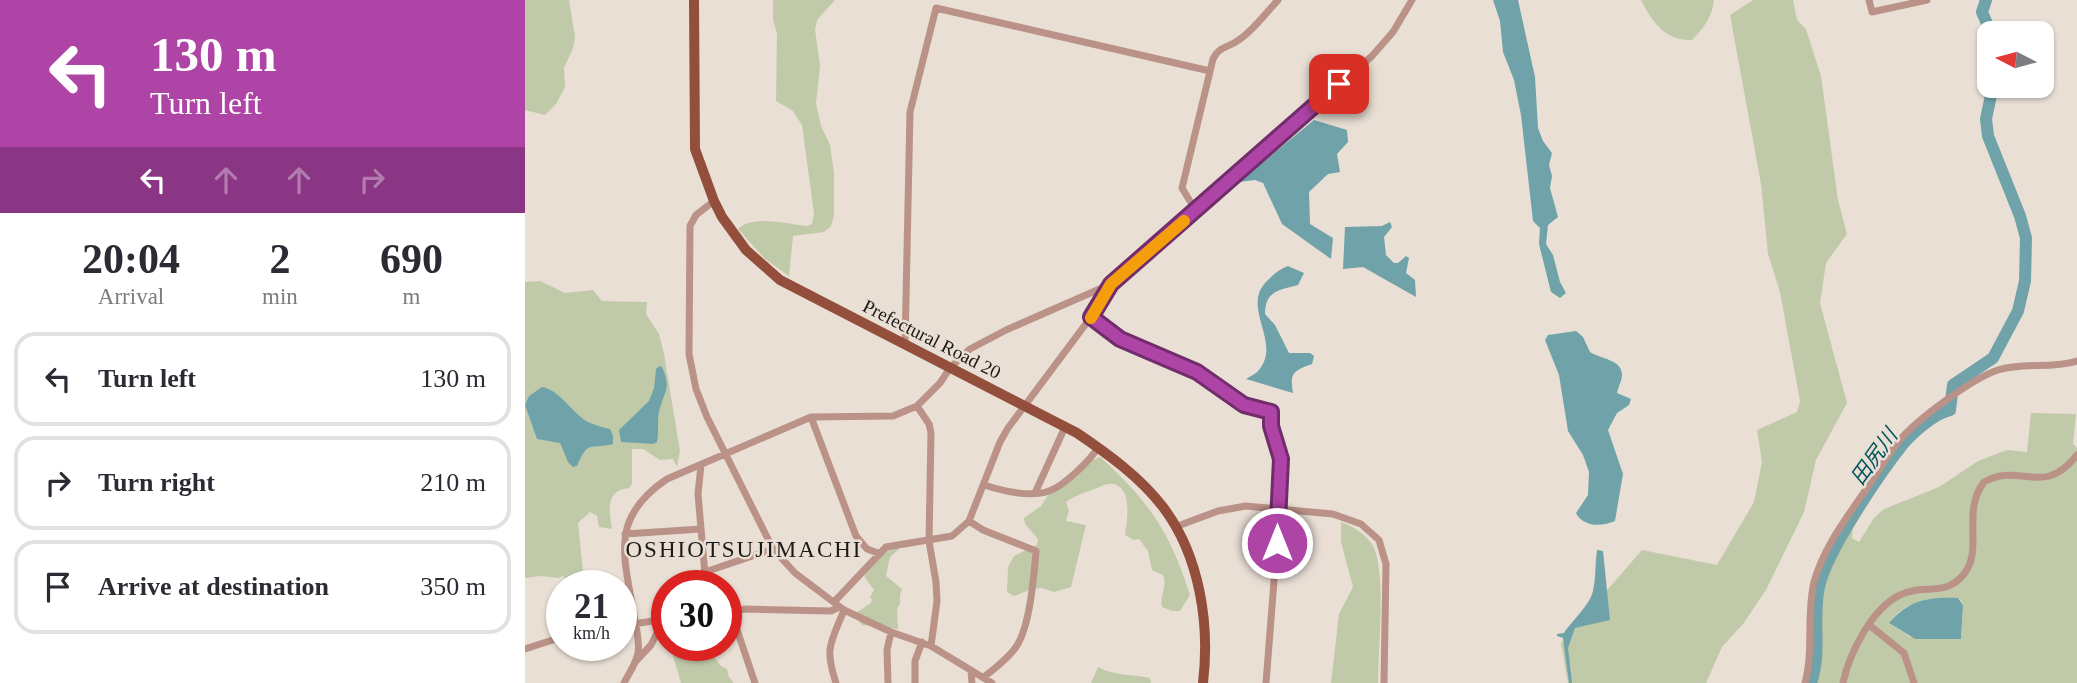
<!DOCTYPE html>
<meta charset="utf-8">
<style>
:root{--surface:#fff;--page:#f7f7f7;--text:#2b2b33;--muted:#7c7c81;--line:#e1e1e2}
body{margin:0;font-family:"Times New Roman","Noto Sans JP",serif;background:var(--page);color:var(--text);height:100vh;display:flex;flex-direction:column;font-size:26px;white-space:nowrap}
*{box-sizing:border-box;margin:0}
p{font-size:23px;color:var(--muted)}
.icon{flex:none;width:38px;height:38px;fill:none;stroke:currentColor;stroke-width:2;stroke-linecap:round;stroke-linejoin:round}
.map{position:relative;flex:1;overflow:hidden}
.details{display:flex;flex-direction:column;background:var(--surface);width:525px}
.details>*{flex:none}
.hud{background:#ae44a5;color:#fff;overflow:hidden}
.needle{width:46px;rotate:276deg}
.fabs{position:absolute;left:1452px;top:21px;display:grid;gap:14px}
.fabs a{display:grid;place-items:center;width:77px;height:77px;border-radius:14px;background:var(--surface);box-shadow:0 2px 5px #0004;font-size:35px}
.speed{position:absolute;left:21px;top:570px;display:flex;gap:14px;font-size:35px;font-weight:700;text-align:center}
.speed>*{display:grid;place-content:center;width:91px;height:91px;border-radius:50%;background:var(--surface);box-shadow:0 2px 5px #0004;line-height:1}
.speed small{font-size:18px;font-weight:400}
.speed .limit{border:10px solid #d22;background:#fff;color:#111}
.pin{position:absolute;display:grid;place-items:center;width:60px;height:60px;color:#fff;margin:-30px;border-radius:14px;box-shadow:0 4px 10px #0006}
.me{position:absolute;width:77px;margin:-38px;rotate:0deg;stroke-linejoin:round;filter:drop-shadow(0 0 5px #0008)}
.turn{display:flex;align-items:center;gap:24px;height:147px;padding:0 35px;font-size:32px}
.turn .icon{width:91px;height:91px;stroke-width:2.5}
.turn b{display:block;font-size:49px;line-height:60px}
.lanes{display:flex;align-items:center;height:66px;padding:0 35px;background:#0003;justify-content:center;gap:35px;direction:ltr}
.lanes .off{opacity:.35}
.eta{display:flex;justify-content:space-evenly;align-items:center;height:119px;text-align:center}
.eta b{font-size:42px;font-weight:800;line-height:49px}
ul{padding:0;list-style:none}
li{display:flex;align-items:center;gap:21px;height:94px;margin:0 14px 10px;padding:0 21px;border:4px solid var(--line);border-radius:21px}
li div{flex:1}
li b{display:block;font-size:26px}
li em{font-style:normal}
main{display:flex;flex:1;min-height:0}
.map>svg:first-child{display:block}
.green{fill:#c0caa8;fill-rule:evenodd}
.water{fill:#6fa3a9}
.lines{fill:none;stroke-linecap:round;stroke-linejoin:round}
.river{stroke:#6fa3a9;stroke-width:12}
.minor{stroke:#bb9287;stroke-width:7}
.major{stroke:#944e3c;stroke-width:10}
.route-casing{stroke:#712c6b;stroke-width:18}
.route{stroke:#ae44a5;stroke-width:12}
.slow{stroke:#f59e0b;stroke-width:12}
.labels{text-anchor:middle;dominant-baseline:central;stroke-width:5;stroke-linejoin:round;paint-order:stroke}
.street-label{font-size:19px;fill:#1d1916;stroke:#e9dfd5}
.water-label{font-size:21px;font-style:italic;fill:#00535a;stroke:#e9dfd5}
.quarter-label{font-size:23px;letter-spacing:2px;fill:#1d1916;stroke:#e9dfd5}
</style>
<main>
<section class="details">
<div class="hud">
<div class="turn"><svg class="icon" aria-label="left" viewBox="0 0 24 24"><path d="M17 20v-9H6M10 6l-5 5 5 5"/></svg><div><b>130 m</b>Turn left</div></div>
<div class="lanes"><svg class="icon" aria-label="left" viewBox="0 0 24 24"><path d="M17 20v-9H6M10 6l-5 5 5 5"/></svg><svg class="icon off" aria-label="ahead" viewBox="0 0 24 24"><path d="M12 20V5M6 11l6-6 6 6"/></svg><svg class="icon off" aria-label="ahead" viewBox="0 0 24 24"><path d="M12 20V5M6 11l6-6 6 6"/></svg><svg class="icon off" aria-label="right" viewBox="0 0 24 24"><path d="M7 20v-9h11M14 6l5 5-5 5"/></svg></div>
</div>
<div class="eta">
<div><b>20:04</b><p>Arrival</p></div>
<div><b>2</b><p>min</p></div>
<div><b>690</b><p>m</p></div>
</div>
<ul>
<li><svg class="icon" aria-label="left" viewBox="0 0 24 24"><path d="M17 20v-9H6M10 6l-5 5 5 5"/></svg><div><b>Turn left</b></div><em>130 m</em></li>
<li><svg class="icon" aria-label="right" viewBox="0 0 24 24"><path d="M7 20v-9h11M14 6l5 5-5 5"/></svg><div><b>Turn right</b></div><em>210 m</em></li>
<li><svg class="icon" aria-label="arrive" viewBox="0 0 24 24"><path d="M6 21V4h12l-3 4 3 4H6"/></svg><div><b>Arrive at destination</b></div><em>350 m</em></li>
</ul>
</section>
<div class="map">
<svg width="1552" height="683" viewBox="0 0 1552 683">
<rect width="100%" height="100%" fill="#e9dfd5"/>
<!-- green -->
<path class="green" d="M0 0H44L50 37 48 48 39 68 40 87 31 104 20 115 0 110Z
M248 0H310L292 20 290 29 295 66 291 103 296 126 305 145 309 173V216L306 226 299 232 268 236 264 276 240 259 213 229C228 214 262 224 282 226L287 224 289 214 277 125 268 111 251 101 252 33 248 20Z
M1116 0H1189C1187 17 1179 28 1167 40 1140 41 1127 22 1116 0Z
M1228 0H1268L1272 20 1281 29 1296 76 1313 200 1322 234 1301 263 1295 303 1322 403 1291 460 1279 512 1241 590 1218 624 1197 647 1181 683H1043L1036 643 1117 550 1192 565 1229 502 1237 462 1232 430 1272 412 1275 401 1255 292 1243 254 1236 184 1205 15Z
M15 281 40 293 68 290 77 301 122 302 121 314 134 334 139 354 155 451 152 467 148 459 135 460 118 449H107V484L104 488C80 491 84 510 87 529L74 527 72 516 65 512 53 523 58 571 54 583 44 582 38 576 34 578 16 576 0 578V282Z
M1506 413 1551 414 1548 444 1552 448V683H1284C1292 656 1287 629 1290 601 1293 563 1319 530 1338 498L1345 500 1328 527 1327 538 1334 542 1349 518 1359 509 1414 487 1453 461 1482 450 1502 452ZM1422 598 1435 599 1438 605 1436 639 1385 637 1364 623C1380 601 1398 602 1422 598Z
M575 457C624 501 645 532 665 595L655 611H647L637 607C634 596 643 586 638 575L627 570 623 551 614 539 609 540 600 535C602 521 608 488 588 484 583 483 577 486 572 488 561 492 551 495 541 502L544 510 541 521 561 525 546 587 529 592 516 588 507 589 489 596 482 592 483 567 489 556 512 545 513 539 500 524 499 518 516 506 523 495 566 461Z
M816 522C829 527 843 535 849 548 861 576 853 650 853 683H806L814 614 828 587 816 542Z
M372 547 374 549 365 557 361 576 377 589 375 595V604L372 608 373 629 337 625 332 619 331 613 346 603 347 600 345 597 349 590 339 576 361 550Z
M145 646H181L196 666 202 669 204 677 209 683H156Z
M573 667C590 676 606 674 625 678L626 683H566Z"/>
<!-- water -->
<path class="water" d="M968 0H993L1010 77 1013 128 1018 141 1027 153 1024 165 1027 176 1025 188 1033 217 1023 225 1021 244 1028 255 1035 282 1041 293 1035 298 1026 292 1014 244 1015 228 1008 221 996 115 989 80 978 52 975 21Z
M789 120 822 130 823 142 812 154 815 172 803 174 784 192 785 224 808 238 806 259 757 224 738 183 730 180 714 182Z
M865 222 867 227 859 237 861 255 869 263H873L881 256 884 258 881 273 890 280 891 297 838 267 818 269 820 227 857 226Z
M763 266 779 273 773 285C754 290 740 291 740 314L750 325 764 353H785L789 356 787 364C767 371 765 374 768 393L721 379C725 376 731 374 734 370 757 342 716 308 741 282 748 275 754 269 763 266Z
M1051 331 1058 337 1065 352C1075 359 1097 359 1097 375 1097 381 1093 387 1092 393L1106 399 1104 405 1092 413 1083 430 1098 474 1090 521C1077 527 1058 527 1051 513L1063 495 1064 472 1058 455 1043 431 1034 375 1020 340 1023 335Z
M135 366 137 367C147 389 139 391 134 412 132 422 134 432 132 442L128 444 96 442 94 430 124 401 129 388 131 369Z
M17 387C35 390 47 413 63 422 69 425 77 427 85 429L88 436V444C63 450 64 439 52 466L48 467 43 462 35 443 12 439 0 405 4 396Z
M1072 550 1078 551 1085 620 1050 628 1043 648 1047 683H1044L1038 638 1032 636V634L1039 633C1046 622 1065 605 1068 591 1071 578 1070 564 1072 550Z
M1433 598 1438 605 1436 639H1390L1364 623C1384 600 1403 597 1433 598Z"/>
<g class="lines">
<!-- river -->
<path class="river" d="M1461 0 1457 12 1466 33
M1286 683C1297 653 1287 618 1294 587 1301 552 1355 473 1378 444 1388 432 1410 413 1425 410L1428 385 1468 358 1493 311 1500 281 1501 238 1495 216 1463 136 1461 119 1468 86"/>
<!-- minor -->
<path class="minor" d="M1344 0 1347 12 1402 0
M189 201 171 215 165 226 164 354 171 389 182 417 248 549 270 573 319 610 366 632 406 646 467 683
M671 211 657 188 688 59C693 48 700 48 709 43 726 33 740 14 753 0
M566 317 595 339 672 372 719 405 746 412C747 432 756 450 756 470L752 543 741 683
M380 345 385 112 411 8 685 71
M392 406 404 424 406 433 404 541 411 582 412 601 406 646
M286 417 331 536 342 549 353 553
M176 465 173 494 181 586
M459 485C478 491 505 498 524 491 539 486 564 461 573 448
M510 493 540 427
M444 521 458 530 511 551C509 576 505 627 491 647 483 659 470 668 459 677
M650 527 693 511 721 506 808 514 836 524 854 540 861 564 859 683
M100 534 176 529
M180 572 248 549
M309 602 361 547 427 536 444 521 475 442 483 428 566 317 586 284
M201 612 221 609 306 611 314 607
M206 612 230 683
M1344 625 1379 653 1389 683
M96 626 140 619
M0 649 37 637
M111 661 126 645 139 619
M446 671 447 683
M99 683C104 673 111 664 113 653 115 641 111 628 109 615 99 556 84 518 142 479L286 417 368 416 392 406 415 383 425 368 445 349 481 330 586 284 847 56 868 32 887 0
M311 683C299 647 306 643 319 610
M363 683 362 650 366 632
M390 683V661L397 642
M1280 683C1289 650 1281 615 1289 582 1299 546 1323 516 1344 485 1354 471 1363 454 1374 441 1391 420 1448 378 1473 370 1499 362 1526 369 1552 361
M1318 683C1324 654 1347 608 1375 595 1398 583 1420 598 1439 574 1459 549 1436 512 1459 482 1497 461 1517 499 1552 455"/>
<!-- major -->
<path class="major" d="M169 0 170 149 189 201 197 217 221 250 255 280 552 433C583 454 615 477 638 507 675 556 685 624 678 683"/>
</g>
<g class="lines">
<defs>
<path id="route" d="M752 543 756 459 746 426V412L719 405 672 372 595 339 566 317 586 284 814 84"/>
</defs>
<!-- route casing -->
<use href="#route" class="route-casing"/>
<!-- route -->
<use href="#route" class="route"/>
<!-- slow -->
<path class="slow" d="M566 318 586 284 659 221"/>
</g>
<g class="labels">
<!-- street labels -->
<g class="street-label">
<text transform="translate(407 339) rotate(27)">Prefectural Road 20</text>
</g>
<!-- water labels -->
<g class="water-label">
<text transform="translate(1349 457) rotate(-54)">田尻川</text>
</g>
<!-- quarter labels -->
<g class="quarter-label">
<text x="219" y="549">OSHIOTSUJIMACHI</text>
</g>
</g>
</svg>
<div class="fabs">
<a><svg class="needle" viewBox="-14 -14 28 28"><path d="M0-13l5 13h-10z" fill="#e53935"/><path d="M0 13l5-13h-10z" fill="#7c7c81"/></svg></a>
</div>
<div class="speed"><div>21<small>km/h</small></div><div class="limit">30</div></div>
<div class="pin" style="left:814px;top:84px;background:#d93025"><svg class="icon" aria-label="arrive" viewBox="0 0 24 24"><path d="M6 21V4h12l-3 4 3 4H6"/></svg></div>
<svg class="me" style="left:752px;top:543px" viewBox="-20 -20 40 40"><circle r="17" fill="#ae44a5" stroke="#fff" stroke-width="3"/><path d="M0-11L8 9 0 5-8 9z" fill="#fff"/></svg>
</div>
</main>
